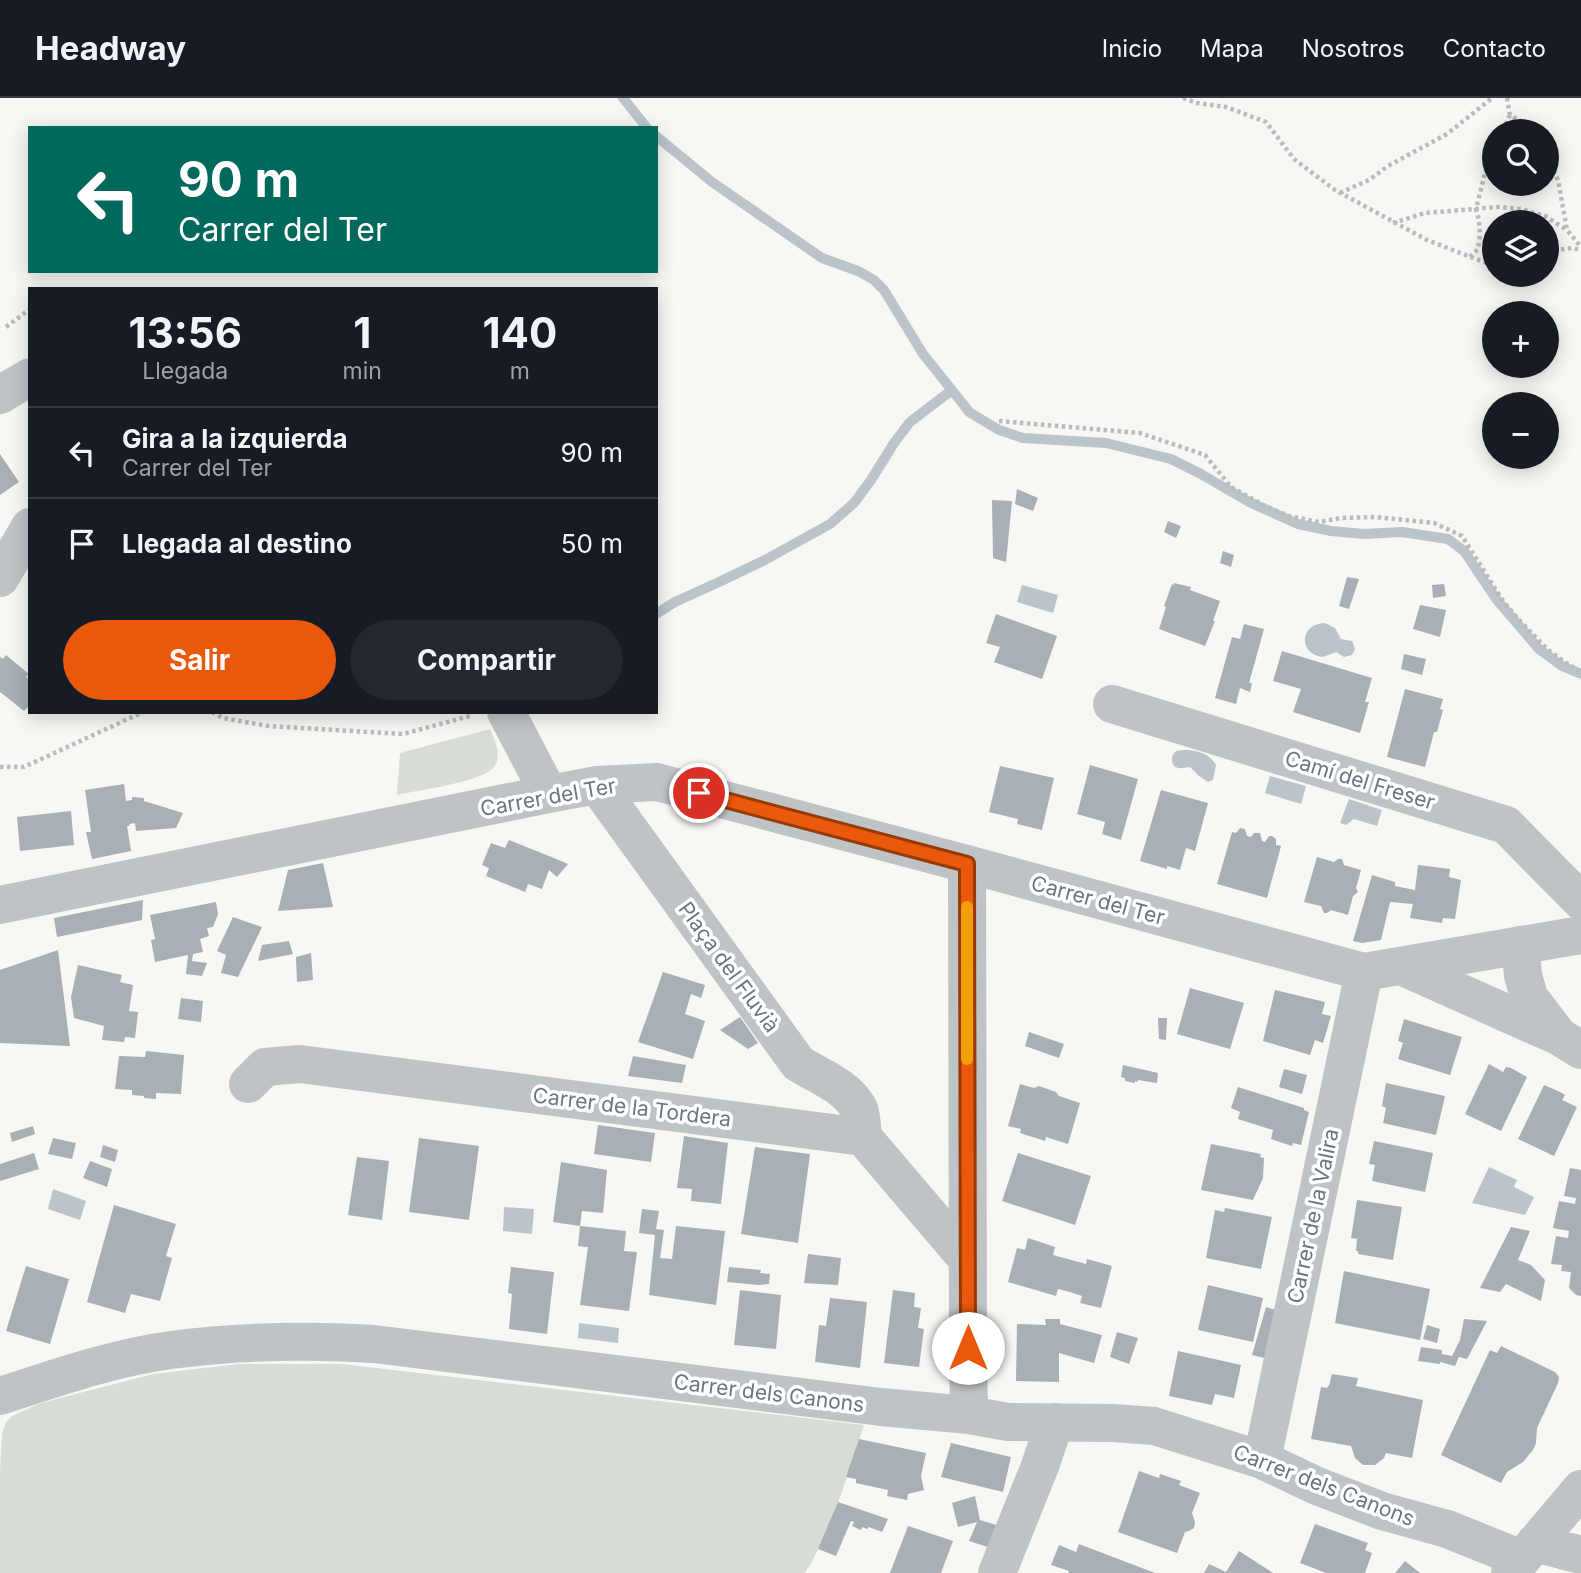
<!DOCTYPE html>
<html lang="es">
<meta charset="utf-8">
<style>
:root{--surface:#171b24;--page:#242831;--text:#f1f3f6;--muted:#9ea1a6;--line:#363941;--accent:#ea580c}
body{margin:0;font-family:Inter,sans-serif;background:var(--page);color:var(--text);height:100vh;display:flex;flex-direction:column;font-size:26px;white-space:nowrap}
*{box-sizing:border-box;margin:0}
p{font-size:23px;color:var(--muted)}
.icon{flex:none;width:38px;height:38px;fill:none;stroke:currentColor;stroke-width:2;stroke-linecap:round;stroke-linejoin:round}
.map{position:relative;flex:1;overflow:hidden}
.details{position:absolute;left:28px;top:189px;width:630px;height:427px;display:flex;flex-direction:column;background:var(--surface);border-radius:0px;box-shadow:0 4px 18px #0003}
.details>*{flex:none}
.hud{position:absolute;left:28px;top:28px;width:630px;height:147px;border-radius:0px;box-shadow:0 4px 18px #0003;background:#00695c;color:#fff;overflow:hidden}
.tools{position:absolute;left:1482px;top:21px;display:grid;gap:14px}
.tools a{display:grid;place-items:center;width:77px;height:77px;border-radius:50%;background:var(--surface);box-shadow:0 4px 18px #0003;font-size:35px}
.pin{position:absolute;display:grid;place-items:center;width:60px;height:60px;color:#fff;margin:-30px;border:4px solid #fff;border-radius:50%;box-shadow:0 2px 7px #0007}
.me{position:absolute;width:77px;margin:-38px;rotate:0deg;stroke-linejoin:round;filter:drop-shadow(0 0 5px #0008)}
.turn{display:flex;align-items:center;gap:24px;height:147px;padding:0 35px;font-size:32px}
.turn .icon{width:91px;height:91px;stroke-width:2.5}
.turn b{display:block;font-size:49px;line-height:60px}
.eta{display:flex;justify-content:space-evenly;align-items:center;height:119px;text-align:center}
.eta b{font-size:42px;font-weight:700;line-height:49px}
.primary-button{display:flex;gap:14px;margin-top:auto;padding:14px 35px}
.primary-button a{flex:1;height:80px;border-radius:42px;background:var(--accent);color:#fff;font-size:28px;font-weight:700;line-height:80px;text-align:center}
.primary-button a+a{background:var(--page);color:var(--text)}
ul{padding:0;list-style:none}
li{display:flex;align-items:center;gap:21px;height:91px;padding:0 35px;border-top:2px solid var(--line)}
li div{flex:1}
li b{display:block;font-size:26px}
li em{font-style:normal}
header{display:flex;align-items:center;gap:42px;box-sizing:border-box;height:98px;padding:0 35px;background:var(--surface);border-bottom:2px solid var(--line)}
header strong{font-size:33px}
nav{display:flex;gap:38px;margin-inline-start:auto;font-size:24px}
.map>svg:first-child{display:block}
.green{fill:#d7dcd4}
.water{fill:#bac4c9}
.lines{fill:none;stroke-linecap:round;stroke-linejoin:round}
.stream{stroke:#bac4c9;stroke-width:10}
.building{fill:#a8b0b5}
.path{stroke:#b9bcbe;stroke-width:4.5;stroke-dasharray:3.5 3.5;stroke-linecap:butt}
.minor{stroke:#bec3c6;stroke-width:38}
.route-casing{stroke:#983908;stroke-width:18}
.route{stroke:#ea580c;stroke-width:12}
.slow{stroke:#f59e0b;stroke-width:12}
.labels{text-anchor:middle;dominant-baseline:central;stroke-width:7;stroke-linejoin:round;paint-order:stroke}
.street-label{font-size:21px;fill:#687784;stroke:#fff}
</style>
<header>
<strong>Headway</strong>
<nav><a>Inicio</a><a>Mapa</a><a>Nosotros</a><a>Contacto</a></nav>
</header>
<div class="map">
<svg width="1581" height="1475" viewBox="0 0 1581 1475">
<rect width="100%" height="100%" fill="#f7f7f4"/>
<!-- green -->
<path class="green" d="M490 631C495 642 502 658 494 669 483 684 418 692 397 697L400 655Z
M238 1266H342L864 1327C847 1377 833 1430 805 1475H0V1375L2 1336 6 1324 12 1318 41 1305 153 1276Z"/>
<!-- water -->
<path class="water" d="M1022 487 1058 497 1053 515 1017 504Z
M1325 525 1335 530 1341 541 1352 543 1355 551 1352 557 1344 559 1336 554 1323 559C1298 556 1299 526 1325 525Z
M1188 652C1199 653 1210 656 1216 667L1213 682 1208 684 1199 678 1190 669C1186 669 1182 671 1178 670 1171 668 1170 659 1175 654 1178 652 1184 652 1188 652Z
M1270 678 1306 688 1301 706 1265 695Z
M1349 701 1382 712 1377 728 1354 721 1346 727 1340 725Z
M1489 1069 1517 1082 1514 1089 1534 1099 1525 1117 1472 1105Z
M53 1091 86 1103 80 1122 48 1111Z
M504 1109 534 1111 532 1136 503 1133Z
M579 1225 619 1230 618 1245 578 1240Z"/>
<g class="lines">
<!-- stream -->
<path class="stream" d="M623 0 647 30
M656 38 712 84 822 160 858 173 874 182 884 192 923 256 963 306 969 314 999 332 1023 340 1106 345 1171 361 1201 376 1249 404 1298 426 1331 433 1364 436 1402 434 1448 441 1464 453 1497 502 1539 551 1562 568 1581 576
M656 516 675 504 719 484 765 462 830 426 854 405 871 382 894 345 910 324 952 292"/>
</g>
<!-- building -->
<path class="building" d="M0 356 19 384 0 397Z
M1017 391 1038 400 1033 413 1015 406Z
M992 402 1012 403 1006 464 993 460Z
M1168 423 1181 428 1176 440 1164 434Z
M1223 453 1234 457 1231 469 1220 465Z
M1347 479 1359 481 1349 511 1339 508Z
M1174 485 1191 489 1190 492 1220 503 1213 523H1215L1205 548 1159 531 1166 509 1164 508 1172 486 1174 487Z
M1444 486 1446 498 1433 500 1432 487Z
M1420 507 1446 512 1440 539 1413 531Z
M996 516 1057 538 1042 581 994 564 1000 549 986 545Z
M1244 526 1264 531 1249 585H1252L1250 594 1240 590 1236 606 1215 600 1232 539 1240 541Z
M1282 553 1372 580 1365 604H1369L1360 635 1293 614 1301 591 1273 583Z
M1404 556 1426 561 1422 577 1401 571Z
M6 557 29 576 26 579 30 582V607L24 613 0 594V559L3 561Z
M1405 591 1443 601 1440 611 1443 612 1437 634H1434L1425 669 1387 659Z
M1090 667 1138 681 1121 742 1102 736 1105 724 1077 716Z
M1000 668 1054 680 1042 732 1017 726 1018 721 989 714Z
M124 686 126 703 132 702V699L144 700V703L183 715 176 730 136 733 135 725 129 726 130 728H127L131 753 92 761 86 734H91L85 692Z
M1161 692 1208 705 1195 753 1186 750 1180 772 1167 768V771L1140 763Z
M71 713 74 747 20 753 17 719Z
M1240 730 1245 731 1247 738 1251 739 1254 735H1260L1262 743 1265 744 1269 738H1272L1276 741V747L1281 748 1267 800 1217 786 1232 734 1236 735Z
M509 742 554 760 568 766 557 779 549 772 542 791 528 786 525 794 486 778 489 770 482 767 491 745 505 750Z
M1317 759 1334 764 1338 761H1342L1344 767 1361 772 1356 790 1358 794 1353 798 1348 817 1331 812 1327 815H1324L1321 808 1304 804Z
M323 765 333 809 278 813 288 772Z
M1418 767 1450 771 1449 779 1461 782 1455 821 1443 820 1442 825 1410 820 1413 806 1390 804 1381 842 1362 845 1353 843 1372 777 1395 784V788L1415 792Z
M143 802 142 822 57 839 54 820Z
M216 804 218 816 213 829 207 830 209 838 200 841 203 854 193 856 192 863 207 865 202 878 186 876 188 857 155 864 151 842 155 841 150 817Z
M233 819 262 829 238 879 221 875 226 857 217 853Z
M289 843 293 856 258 863 262 847Z
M58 852 70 948 0 945V872Z
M311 855 313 882 297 884 296 859Z
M78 867 122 877 120 884 133 887 129 913 138 914 135 940 125 939 124 944 102 942 104 928 74 920 71 899Z
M663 874 705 887 701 900 691 896 685 916 705 923 693 961 638 944Z
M1190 890 1244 905 1230 951 1177 936Z
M1275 892 1325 904 1322 916 1331 918 1323 945 1315 942 1310 957 1263 943Z
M181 900 203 903 201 924 178 921Z
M740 919 758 945 748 951 720 932Z
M1158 920H1167L1166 942 1159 941Z
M1404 921 1462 939 1450 977 1398 961 1403 945 1398 943Z
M1029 934 1064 946 1059 960 1025 948Z
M146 953 184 957 181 996 156 995V1001L144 1000V998L132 997V992L115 991 119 958 145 959Z
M633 958 686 967 682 985 628 978Z
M1489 966 1503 974 1506 969 1511 970 1527 979 1501 1033 1465 1016Z
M1123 967 1158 975 1157 985 1138 982V984L1135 983V985L1125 983V980L1121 979Z
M1284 971 1307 977 1302 996 1279 989Z
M1386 985 1445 998 1436 1037 1383 1025 1386 1010 1382 1008Z
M1020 986 1034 990 1039 988 1056 994 1059 998 1080 1005 1068 1046 1046 1039 1045 1043 1020 1035 1021 1031 1008 1028Z
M1544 987 1560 994 1565 997 1562 1002 1577 1009 1554 1058 1518 1041Z
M1238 989 1304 1010V1012L1309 1014 1301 1047 1293 1045 1292 1048 1271 1041 1273 1032 1238 1021 1240 1014 1231 1010Z
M598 1027 655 1035 651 1064 594 1056Z
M33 1028 35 1036 12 1044 10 1035Z
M684 1038 728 1045 721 1106 691 1103 692 1091 677 1090Z
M53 1040 76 1045 72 1061 48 1056Z
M419 1040 479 1048 469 1122 409 1114Z
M1374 1043 1433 1055 1425 1094 1372 1083 1375 1067 1369 1066Z
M1211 1046 1261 1056 1260 1059 1264 1060 1263 1080 1253 1102 1201 1092Z
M103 1047 118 1052 115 1064 100 1059Z
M755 1049 810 1056 798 1145 741 1136Z
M34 1055 39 1071 0 1083V1066Z
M1018 1055 1091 1078 1075 1127 1002 1103Z
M357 1059 389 1063 382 1122 348 1117Z
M90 1063 112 1071 107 1089 83 1080Z
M561 1064 607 1072 603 1115 582 1113 580 1128 553 1124Z
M1570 1070 1581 1072V1198L1576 1197 1569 1190 1571 1174 1561 1173 1562 1167 1551 1166 1556 1138 1568 1140 1569 1133 1553 1130 1559 1103 1575 1106 1576 1100 1564 1098Z
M1357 1102 1402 1109 1393 1162 1358 1156V1153H1356L1357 1141 1351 1140Z
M114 1107 176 1126 166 1158 172 1160 160 1203 131 1196 125 1215 87 1204Z
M1225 1110 1272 1119 1261 1171 1206 1160 1215 1112 1224 1114Z
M642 1111 659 1113 656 1131 664 1132 660 1160 672 1161 676 1128 725 1133 716 1207 649 1197 655 1137 639 1135Z
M580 1128 626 1133 624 1153 637 1154 629 1213 580 1207 588 1149 578 1148Z
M1511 1129 1530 1133 1518 1162 1531 1167 1545 1182 1541 1203 1506 1186 1500 1194 1480 1190Z
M1028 1140 1055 1149 1053 1157 1086 1166 1087 1161 1112 1168 1101 1210 1080 1205 1082 1198 1070 1194 1058 1191 1056 1198 1008 1184 1017 1150 1025 1152Z
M808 1156 841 1160 838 1187 804 1185Z
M26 1168 69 1181 50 1246 6 1233Z
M511 1169 554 1174 547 1236 509 1231 512 1196 508 1195Z
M729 1169 761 1172 760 1175 770 1176 769 1186 759 1187 727 1184Z
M1344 1173 1430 1191 1420 1242 1335 1225Z
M1208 1187 1263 1200 1253 1244 1198 1232Z
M740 1192 781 1197 776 1251 734 1247Z
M893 1192 915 1195 914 1209 921 1210 918 1230 924 1231 919 1269 884 1265Z
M830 1200 867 1204 860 1270 815 1264 819 1227 826 1228Z
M1266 1209 1276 1212 1272 1262 1252 1257Z
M1045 1221H1060V1226L1102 1237 1094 1265 1059 1255V1284L1016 1283 1017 1226 1046 1227Z
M1464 1221 1487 1223 1467 1261 1459 1259 1455 1268 1440 1264V1266L1418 1263 1421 1249 1442 1252V1256L1452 1258 1460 1242Z
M1427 1227 1440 1231 1437 1245 1423 1241Z
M1117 1234 1138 1240 1129 1266 1110 1259Z
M1501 1248 1555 1274 1559 1279 1558 1285 1537 1330 1536 1345 1533 1352 1523 1364 1507 1374 1501 1385 1441 1357 1490 1252 1497 1255Z
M1178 1253 1241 1267 1234 1300 1215 1296 1212 1307 1169 1298Z
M1332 1276 1358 1280 1356 1288 1423 1302 1412 1360 1386 1355 1384 1360 1375 1367H1363L1355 1360 1351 1348 1311 1341 1321 1289 1327 1290 1328 1288H1329Z
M859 1341 926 1355 921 1378 924 1392 908 1396 907 1402 887 1398 888 1392 856 1385V1381L846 1379Z
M951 1345 1011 1359 1003 1394 941 1379Z
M1139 1373 1159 1380 1160 1376 1181 1383 1179 1387 1200 1395 1192 1415 1195 1424 1194 1430 1189 1433 1185 1434 1177 1455 1118 1434Z
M975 1398 980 1422 1003 1429 994 1451 969 1443 977 1424 958 1429 952 1405Z
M838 1404 888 1421 882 1434 869 1429 867 1431 862 1429 861 1432 852 1428 854 1424 851 1423 836 1458 818 1451Z
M1315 1426 1368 1445 1365 1452 1372 1455 1365 1475H1326L1300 1465Z
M908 1428 953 1443 941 1475H890Z
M1079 1446 1155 1475H1068L1069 1473 1051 1467 1059 1447 1076 1454Z
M1239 1453 1273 1475H1204L1209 1466 1226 1474Z
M1405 1463 1420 1475H1395Z"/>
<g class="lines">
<!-- path -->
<path class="path" d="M1183 0 1197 5 1226 9 1266 24 1294 61 1335 92 1427 142 1489 166 1494 164
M1507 0 1510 17 1522 24 1533 33
M1503 33 1510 17
M1547 60 1558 82 1567 132 1581 149
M1340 95 1369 82 1388 68 1447 36 1492 0
M1393 125 1425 115 1499 109 1521 111 1545 118 1567 132
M1547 153 1572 150 1581 152
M1470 159 1478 151 1480 137 1479 122 1476 111 1487 67 1494 51
M6 229 30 211
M999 323 1140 335 1205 357 1231 389 1265 408 1289 418 1319 424 1341 420 1376 419 1434 425 1462 438 1503 503 1518 521 1548 552 1569 567 1581 574
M212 614 223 620 268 628 403 636 470 618
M0 669H24L143 614"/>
<!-- minor -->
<path class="minor" d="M0 297 30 279
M0 480 30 429
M1112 606 1506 727 1581 803
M506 614 549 696
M597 687 798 965C819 979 846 987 859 1011 862 1019 862 1030 863 1039
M967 766 968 1250 969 1317
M0 807 549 696 597 687 657 684 967 766 1364 874 1581 837
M1520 847 1523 877 1529 899 1558 937
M1403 869 1560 939 1581 952
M248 986 265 969 300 966 863 1039 967 1161
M0 1298C56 1280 112 1260 171 1252 239 1243 306 1242 374 1246L881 1309 969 1317 1008 1324 1113 1325 1154 1328 1262 1362 1317 1388 1382 1413 1447 1431 1522 1461
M1262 1362 1364 874
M1535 1445 1581 1457
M997 1475 1040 1368 1055 1324
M1510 1475 1581 1391"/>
</g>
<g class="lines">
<defs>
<path id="route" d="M699 695 967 766 968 1250"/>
</defs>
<!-- route casing -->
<use href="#route" class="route-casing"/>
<!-- route -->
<use href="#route" class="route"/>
<!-- slow -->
<path class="slow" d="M967 809V961"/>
</g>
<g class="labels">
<!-- street labels -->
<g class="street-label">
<text transform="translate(1360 682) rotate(17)">Camí del Freser</text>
<text transform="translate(548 699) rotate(-10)">Carrer del Ter</text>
<text transform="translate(1098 802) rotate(15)">Carrer del Ter</text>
<text transform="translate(729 869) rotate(54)">Plaça del Fluvià</text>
<text transform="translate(632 1009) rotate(7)">Carrer de la Tordera</text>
<text transform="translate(1313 1118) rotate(-78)">Carrer de la Valira</text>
<text transform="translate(769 1295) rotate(7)">Carrer dels Canons</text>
<text transform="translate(1324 1387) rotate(21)">Carrer dels Canons</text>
</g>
</g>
</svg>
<div class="tools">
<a><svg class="icon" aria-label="search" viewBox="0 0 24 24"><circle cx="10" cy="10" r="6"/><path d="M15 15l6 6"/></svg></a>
<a><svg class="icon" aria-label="layers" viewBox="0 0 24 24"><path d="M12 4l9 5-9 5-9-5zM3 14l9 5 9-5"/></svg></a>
<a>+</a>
<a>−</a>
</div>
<div class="pin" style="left:699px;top:695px;background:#d93025"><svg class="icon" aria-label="arrive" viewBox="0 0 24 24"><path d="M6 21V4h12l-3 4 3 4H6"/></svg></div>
<svg class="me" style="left:968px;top:1250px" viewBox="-20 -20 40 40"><circle r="19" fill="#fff"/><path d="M0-13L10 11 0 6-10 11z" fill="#ea580c"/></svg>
<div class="hud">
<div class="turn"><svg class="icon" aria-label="left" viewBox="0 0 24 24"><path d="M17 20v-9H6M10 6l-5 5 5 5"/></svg><div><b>90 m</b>Carrer del Ter</div></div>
</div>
<section class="details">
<div class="eta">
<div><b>13:56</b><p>Llegada</p></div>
<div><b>1</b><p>min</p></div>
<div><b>140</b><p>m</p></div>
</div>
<ul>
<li><svg class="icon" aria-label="left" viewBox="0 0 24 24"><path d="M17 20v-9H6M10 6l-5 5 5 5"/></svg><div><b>Gira a la izquierda</b><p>Carrer del Ter</p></div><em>90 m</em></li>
<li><svg class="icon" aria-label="arrive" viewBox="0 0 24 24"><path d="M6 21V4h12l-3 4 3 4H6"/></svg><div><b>Llegada al destino</b></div><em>50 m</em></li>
</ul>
<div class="primary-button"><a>Salir</a><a>Compartir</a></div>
</section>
</div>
